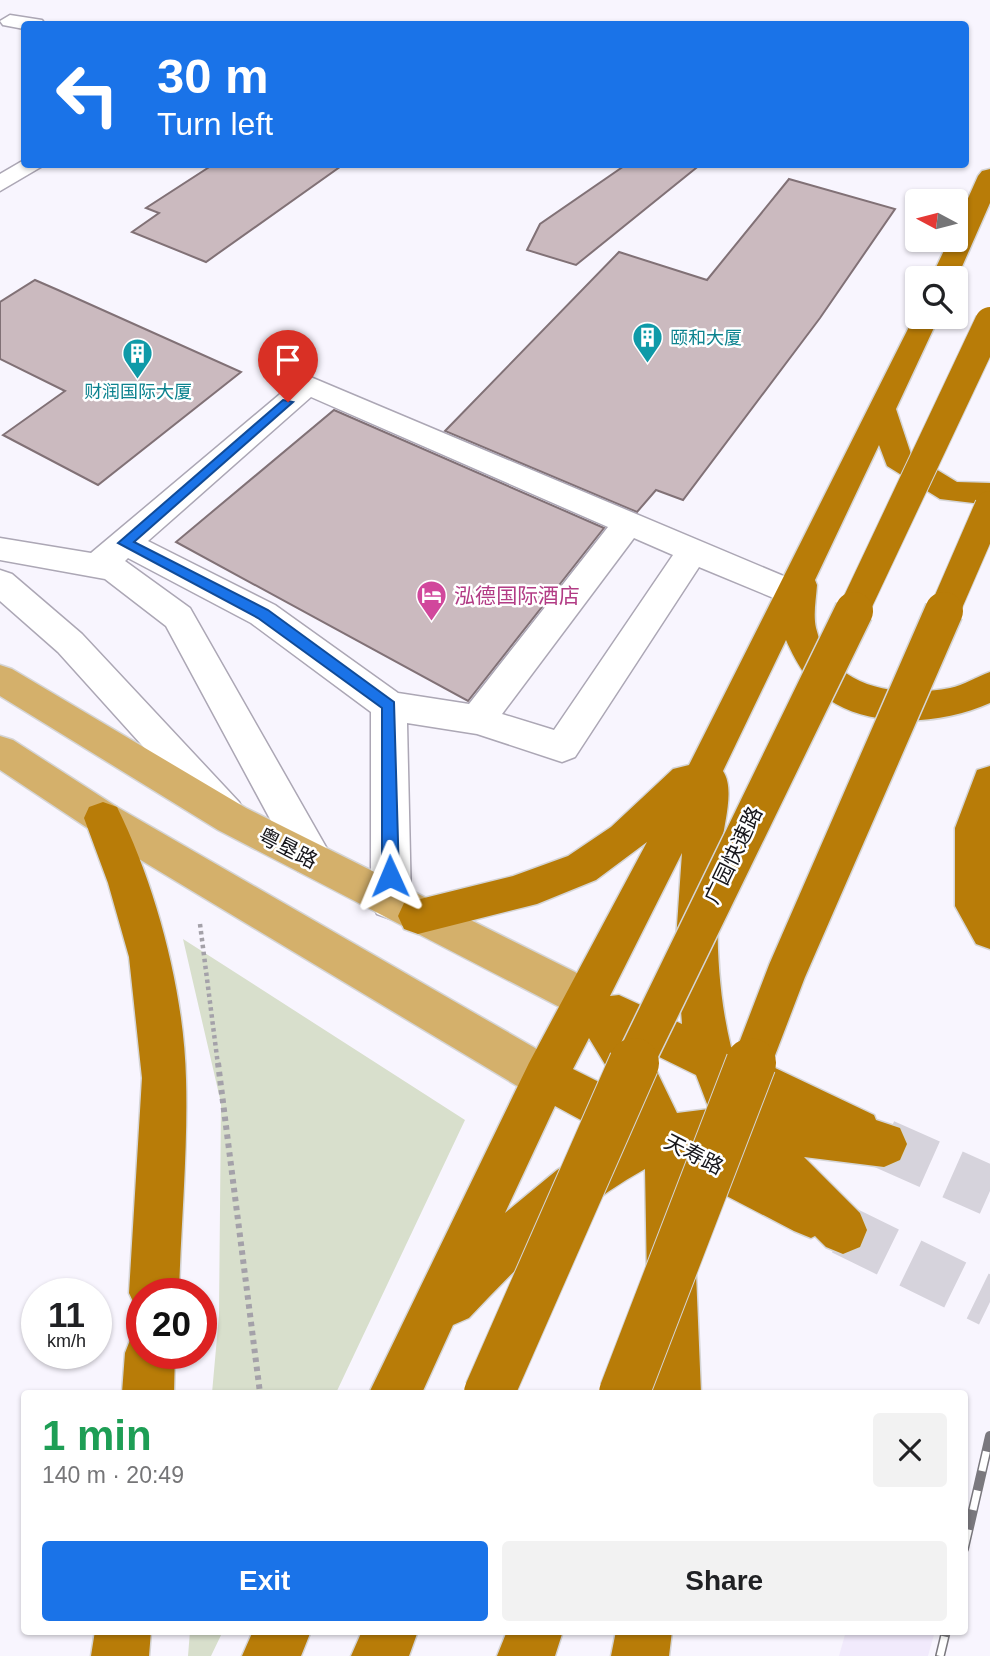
<!DOCTYPE html>
<meta charset="utf-8">
<style>
:root{--surface:#fff;--page:#f2f2f2;--text:#202124;--muted:#757577;--accent:#1a73e8}
body{margin:0;font-family:Arial,"Noto Sans SC",sans-serif;background:var(--page);color:var(--text);height:100vh;display:flex;flex-direction:column;font-size:26px;white-space:nowrap}
*{box-sizing:border-box;margin:0}
p{font-size:23px;color:var(--muted)}
.icon{flex:none;width:38px;height:38px;fill:none;stroke:currentColor;stroke-width:2;stroke-linecap:round;stroke-linejoin:round}
.map{position:relative;flex:1;overflow:hidden}
.drawer{position:absolute;left:21px;top:1390px;width:947px;height:245px;display:flex;flex-direction:column;background:var(--surface);border-radius:7px;box-shadow:0 2px 5px #0004}
.drawer>*{flex:none}
.banner{position:absolute;left:21px;top:21px;width:948px;height:147px;border-radius:7px;box-shadow:0 2px 5px #0004;background:#1a73e8;color:#fff;overflow:hidden}
.needle{width:46px;rotate:277deg}
.buttons{position:absolute;left:905px;top:189px;display:grid;gap:14px}
.buttons a{display:grid;place-items:center;width:63px;height:63px;border-radius:7px;background:var(--surface);box-shadow:0 2px 5px #0004;font-size:35px}
.speed{position:absolute;left:21px;top:1278px;display:flex;gap:14px;font-size:35px;font-weight:700;text-align:center}
.speed>*{display:grid;place-content:center;width:91px;height:91px;border-radius:50%;background:var(--surface);box-shadow:0 2px 5px #0004;line-height:1}
.speed small{font-size:18px;font-weight:400}
.speed .limit{border:10px solid #d22;background:#fff;color:#111}
.pin{position:absolute;display:grid;place-items:center;width:60px;height:60px;color:#fff;margin:-72px -30px;border-radius:50% 50% 50% 0;rotate:-45deg;box-shadow:0 0 7px #0007}
.pin .icon{rotate:45deg}
.me{position:absolute;width:77px;margin:-38px;rotate:359deg;stroke-linejoin:round;filter:drop-shadow(0 0 5px #0008)}
.turn{display:flex;align-items:center;gap:24px;height:147px;padding:0 21px;font-size:32px}
.turn .icon{width:91px;height:91px;stroke-width:2.5}
.turn b{display:block;font-size:49px;line-height:60px}
.round{display:grid;place-items:center;flex:none;width:74px;height:74px;border-radius:7px;background:var(--page)}
.overview{display:flex;align-items:center;justify-content:space-between;height:119px;padding:0 21px}
h1{font-size:42px;font-weight:800;line-height:52px;color:#1e9e55}
.button{display:flex;gap:14px;margin-top:auto;padding:14px 21px}
.button a{flex:1;height:80px;border-radius:7px;background:var(--accent);color:#fff;font-size:28px;font-weight:800;line-height:80px;text-align:center}
.button a+a{background:var(--page);color:var(--text)}
.map>svg:first-child{display:block}
.built{fill:#f1eafc}
.green{fill:#d8dfcc}
.building{fill:#cbbabf;stroke:#817176;stroke-width:2}
.lines{fill:none;stroke-linecap:round;stroke-linejoin:round}
.highway-tunnel{stroke:#d6d3dc;stroke-width:50;stroke-dasharray:50 25;stroke-linecap:butt}
.minor-casing{stroke:#aca7b5;stroke-width:3}
.major-casing{stroke:#d5d5d6;stroke-width:3}
.highway-casing{stroke:#d5d5d6;stroke-width:3}
.path-far1{stroke:#a4a1a9;stroke-width:4.5;stroke-dasharray:3.5 3.5;stroke-linecap:butt}
.path{stroke:#a4a1a9;stroke-width:6;stroke-dasharray:4.5 4.5;stroke-linecap:butt}
.minor{fill:#fff;fill-rule:evenodd}
.major{fill:#d4b06b;fill-rule:evenodd}
.highway{fill:#b87c08;fill-rule:evenodd}
.rail-casing{stroke:#7a787e;stroke-width:10}
.rail{stroke:#fff;stroke-width:7;stroke-dasharray:20;stroke-linecap:butt}
.highway-bridge-far2-casing{stroke:#d5d5d6;stroke-width:32;stroke-linecap:butt}
.highway-bridge-far1-casing{stroke:#d5d5d6;stroke-width:41;stroke-linecap:butt}
.highway-bridge-casing{stroke:#d5d5d6;stroke-width:52;stroke-linecap:butt}
.highway-bridge-far2{stroke:#b87c08;stroke-width:30}
.highway-bridge-far1{stroke:#b87c08;stroke-width:38}
.highway-bridge{stroke:#b87c08;stroke-width:50}
.route{fill:#1a73e8;stroke:#114b97;stroke-width:2}
.labels{text-anchor:middle;dominant-baseline:central;stroke-width:5;stroke-linejoin:round;paint-order:stroke}
.far-culture-label{font-size:18px;fill:#0d838f;stroke:#fff;text-anchor:start}
.hotel-label{font-size:21px;fill:#b23c85;stroke:#fff;text-anchor:start}
.street-label{font-size:21px;fill:#16151a;stroke:#fff}
</style>
<div class="map">
<svg width="990" height="1656" viewBox="0 0 990 1656">
<rect width="100%" height="100%" fill="#f8f5fe"/>
<!-- built -->
<path class="built" d="M846 1631H935L928 1656H839Z"/>
<!-- green -->
<path class="green" d="M183 939 465 1120 336 1393H212L219 1315 221 1103Z
M190 1631H223L211 1656H188Z"/>
<!-- building -->
<path class="building" d="M214 164H344L206 262 132 232 159 213 146 208Z
M627 164H701L576 265 527 250 540 224Z
M789 179 895 209 820 318 683 500 656 490 637 512 445 431 619 252 707 280Z
M35 280 58 290 241 372 98 485 3 435 65 391 0 359V302Z
M334 410 604 528 468 701 176 542Z"/>
<g class="lines">
<!-- highway-tunnel -->
<path class="highway-tunnel" d="M884 1144 990 1191
M843 1230 990 1302"/>
<defs>
<path id="minor" d="M10 15 42 20 45 24H24V29L3 25 0 21Z
M24 160V164H46L0 191V174Z
M308 376 805 585 810 594 805 603 793 606 699 567 575 757 562 762 477 734 407 723 411 901 405 914 391 919 377 914 371 901V712L251 623 128 558 125 561 190 608 326 847 332 859 326 871 312 876 298 871 166 626 105 579 0 560V538L91 553 298 379ZM311 397 608 527 469 704 398 693 275 605 148 541ZM634 538 673 555 554 730 502 714Z
M0 570 12 574 82 634 239 802 245 813 239 824 226 829 213 824 58 652 0 601Z"/>
<path id="major" d="M0 665 12 669 246 808 601 985 607 999 601 1013 586 1019 571 1013 218 830 0 696Z
M0 736 13 740 117 807 561 1063 567 1078 561 1093 545 1100 529 1093 89 829 0 770Z"/>
<path id="highway" d="M990 169V203L957 278H931L949 240H956V225L978 176 982 171Z
M917 311V317H939L896 409 911 454 957 482 990 483V505L940 499 887 466 879 445 815 580 817 585C816 600 813 614 816 628 830 689 899 698 950 688 964 685 976 677 990 672V703C946 723 880 729 836 704 812 690 797 665 786 640L723 771C735 789 724 822 722 844 715 911 715 981 731 1047L874 1115 876 1120 900 1128 907 1144 900 1160 884 1167 804 1157 860 1213 867 1230 860 1247 843 1254 826 1247 815 1236 811 1238 794 1231 692 1178 701 1393H649L645 1169C576 1207 523 1261 469 1318L453 1325 422 1393H369L529 1063 647 842 596 880 537 904 418 934 404 929 398 916 404 903 513 876 568 856 611 827 673 769 689 765ZM682 853 676 940 682 1024 619 995 610 996ZM589 1038 623 1094 573 1069ZM647 1051 696 1075 709 1109 677 1113ZM555 1106 612 1137 557 1170 505 1213Z
M990 766V949L976 944 955 906V828L977 770Z
M103 802 117 807C156 886 184 991 186 1079 188 1150 181 1222 179 1293H142V1312L137 1310 129 1293 142 1078 129 957 108 883 84 818 89 807Z
M142 1331V1353H175L174 1393H122L125 1353 132 1335Z
M95 1631H151L149 1656H91Z
M253 1631H311L301 1656H242Z
M362 1631H418L409 1656H351Z
M507 1631H563L555 1656H497Z
M616 1631H672L669 1656H611Z"/>
</defs>
<!-- minor casing -->
<use href="#minor" class="minor-casing"/>
<!-- major casing -->
<use href="#major" class="major-casing"/>
<!-- highway casing -->
<use href="#highway" class="highway-casing"/>
<!-- path-far1 -->
<path class="path-far1" d="M200 924 218 1065"/>
<!-- path -->
<path class="path" d="M218 1063 260 1393"/>
<!-- minor -->
<use href="#minor" class="minor"/>
<!-- major -->
<use href="#major" class="major"/>
<!-- highway -->
<use href="#highway" class="highway"/>
<defs>
<path id="rail" d="M964 1549 990 1436
M940 1656 946 1631"/>
</defs>
<!-- rail casing -->
<use href="#rail" class="rail-casing"/>
<!-- rail -->
<use href="#rail" class="rail"/>
<defs>
<path id="highway-bridge-far2" d="M853 612 990 322
M944 612 990 506"/>
<path id="highway-bridge-far1" d="M633 1065 854 611
M751 1065 787 971 944 611"/>
<path id="highway-bridge" d="M489 1393 634 1063
M624 1393 751 1063"/>
</defs>
<!-- highway-bridge-far2 casing -->
<use href="#highway-bridge-far2" class="highway-bridge-far2-casing"/>
<!-- highway-bridge-far1 casing -->
<use href="#highway-bridge-far1" class="highway-bridge-far1-casing"/>
<!-- highway-bridge casing -->
<use href="#highway-bridge" class="highway-bridge-casing"/>
<!-- highway-bridge-far2 -->
<use href="#highway-bridge-far2" class="highway-bridge-far2"/>
<!-- highway-bridge-far1 -->
<use href="#highway-bridge-far1" class="highway-bridge-far1"/>
<!-- highway-bridge -->
<use href="#highway-bridge" class="highway-bridge"/>
</g>
<!-- route -->
<path class="route" d="M283 400 293 402 134 542 268 610 394 702 399 876 390 884 382 876V708L258 618 118 543Z"/>
<!-- icons -->
<defs>
<symbol id="building-pin" viewBox="-11 -11 22 30"><path d="M0 17L-7.5 6A9.5 9.5 0 1 1 7.5 6Z" fill="#0f9aa8" stroke="#fff"/><path d="M-4-6H4V6H1V3H-1V6H-4ZM-2.5-4.3h1.7v1.8h-1.7ZM.8-4.3h1.7v1.8H.8ZM-2.5-1h1.7V.8h-1.7ZM.8-1h1.7V.8H.8Z" fill="#fff"/></symbol>
<symbol id="hotel-pin" viewBox="-11 -11 22 30"><path d="M0 17L-7.5 6A9.5 9.5 0 1 1 7.5 6Z" fill="#d1479c" stroke="#fff"/><path d="M-6-4.5h1.5V1H6V5H4.5V3h-9V5H-6ZM-4 0a1.8 1.8 0 1 1 3.6 0ZM.5 0V-2.5h3Q6-2.5 6 0Z" fill="#fff"/></symbol>
</defs>
<g fill-rule="evenodd">
<use href="#building-pin" x="630" y="320" width="35" height="47"/>
<use href="#building-pin" x="120" y="336" width="35" height="47"/>
<use href="#hotel-pin" x="414" y="578" width="35" height="47"/>
</g>
<g class="labels">
<!-- far-culture labels -->
<g class="far-culture-label">
<text x="670" y="338">颐和大厦</text>
<text x="138" y="392" text-anchor="middle">财润国际大厦</text>
</g>
<!-- hotel labels -->
<g class="hotel-label">
<text x="454" y="595">泓德国际酒店</text>
</g>
<!-- street labels -->
<g class="street-label">
<text transform="translate(288 848) rotate(27)">粤垦路</text>
<text transform="translate(733 855) rotate(-64)">广园快速路</text>
<text transform="translate(694 1154) rotate(27)">天寿路</text>
</g>
</g>
</svg>
<div class="buttons">
<a><svg class="needle" viewBox="-14 -14 28 28"><path d="M0-13l5 13h-10z" fill="#e53935"/><path d="M0 13l5-13h-10z" fill="#757577"/></svg></a>
<a><svg class="icon" aria-label="search" viewBox="0 0 24 24"><circle cx="10" cy="10" r="6"/><path d="M15 15l6 6"/></svg></a>
</div>
<div class="speed"><div>11<small>km/h</small></div><div class="limit">20</div></div>
<div class="pin" style="left:288px;top:402px;background:#d93025"><svg class="icon" aria-label="arrive" viewBox="0 0 24 24"><path d="M6 21V4h12l-3 4 3 4H6"/></svg></div>
<svg class="me" style="left:390px;top:876px" viewBox="-20 -20 40 40"><path d="M0-17L14 15 0 8-14 15z" fill="#1a73e8" stroke="#fff" stroke-width="4"/></svg>
<div class="banner">
<div class="turn"><svg class="icon" aria-label="left" viewBox="0 0 24 24"><path d="M17 20v-9H6M10 6l-5 5 5 5"/></svg><div><b>30 m</b>Turn left</div></div>
</div>
<section class="drawer">
<div class="overview"><div><h1>1 min</h1><p>140 m · 20:49</p></div><a class="round"><svg class="icon" aria-label="close" viewBox="0 0 24 24"><path d="M6 6l12 12M18 6L6 18"/></svg></a></div>
<div class="button"><a>Exit</a><a>Share</a></div>
</section>
</div>
